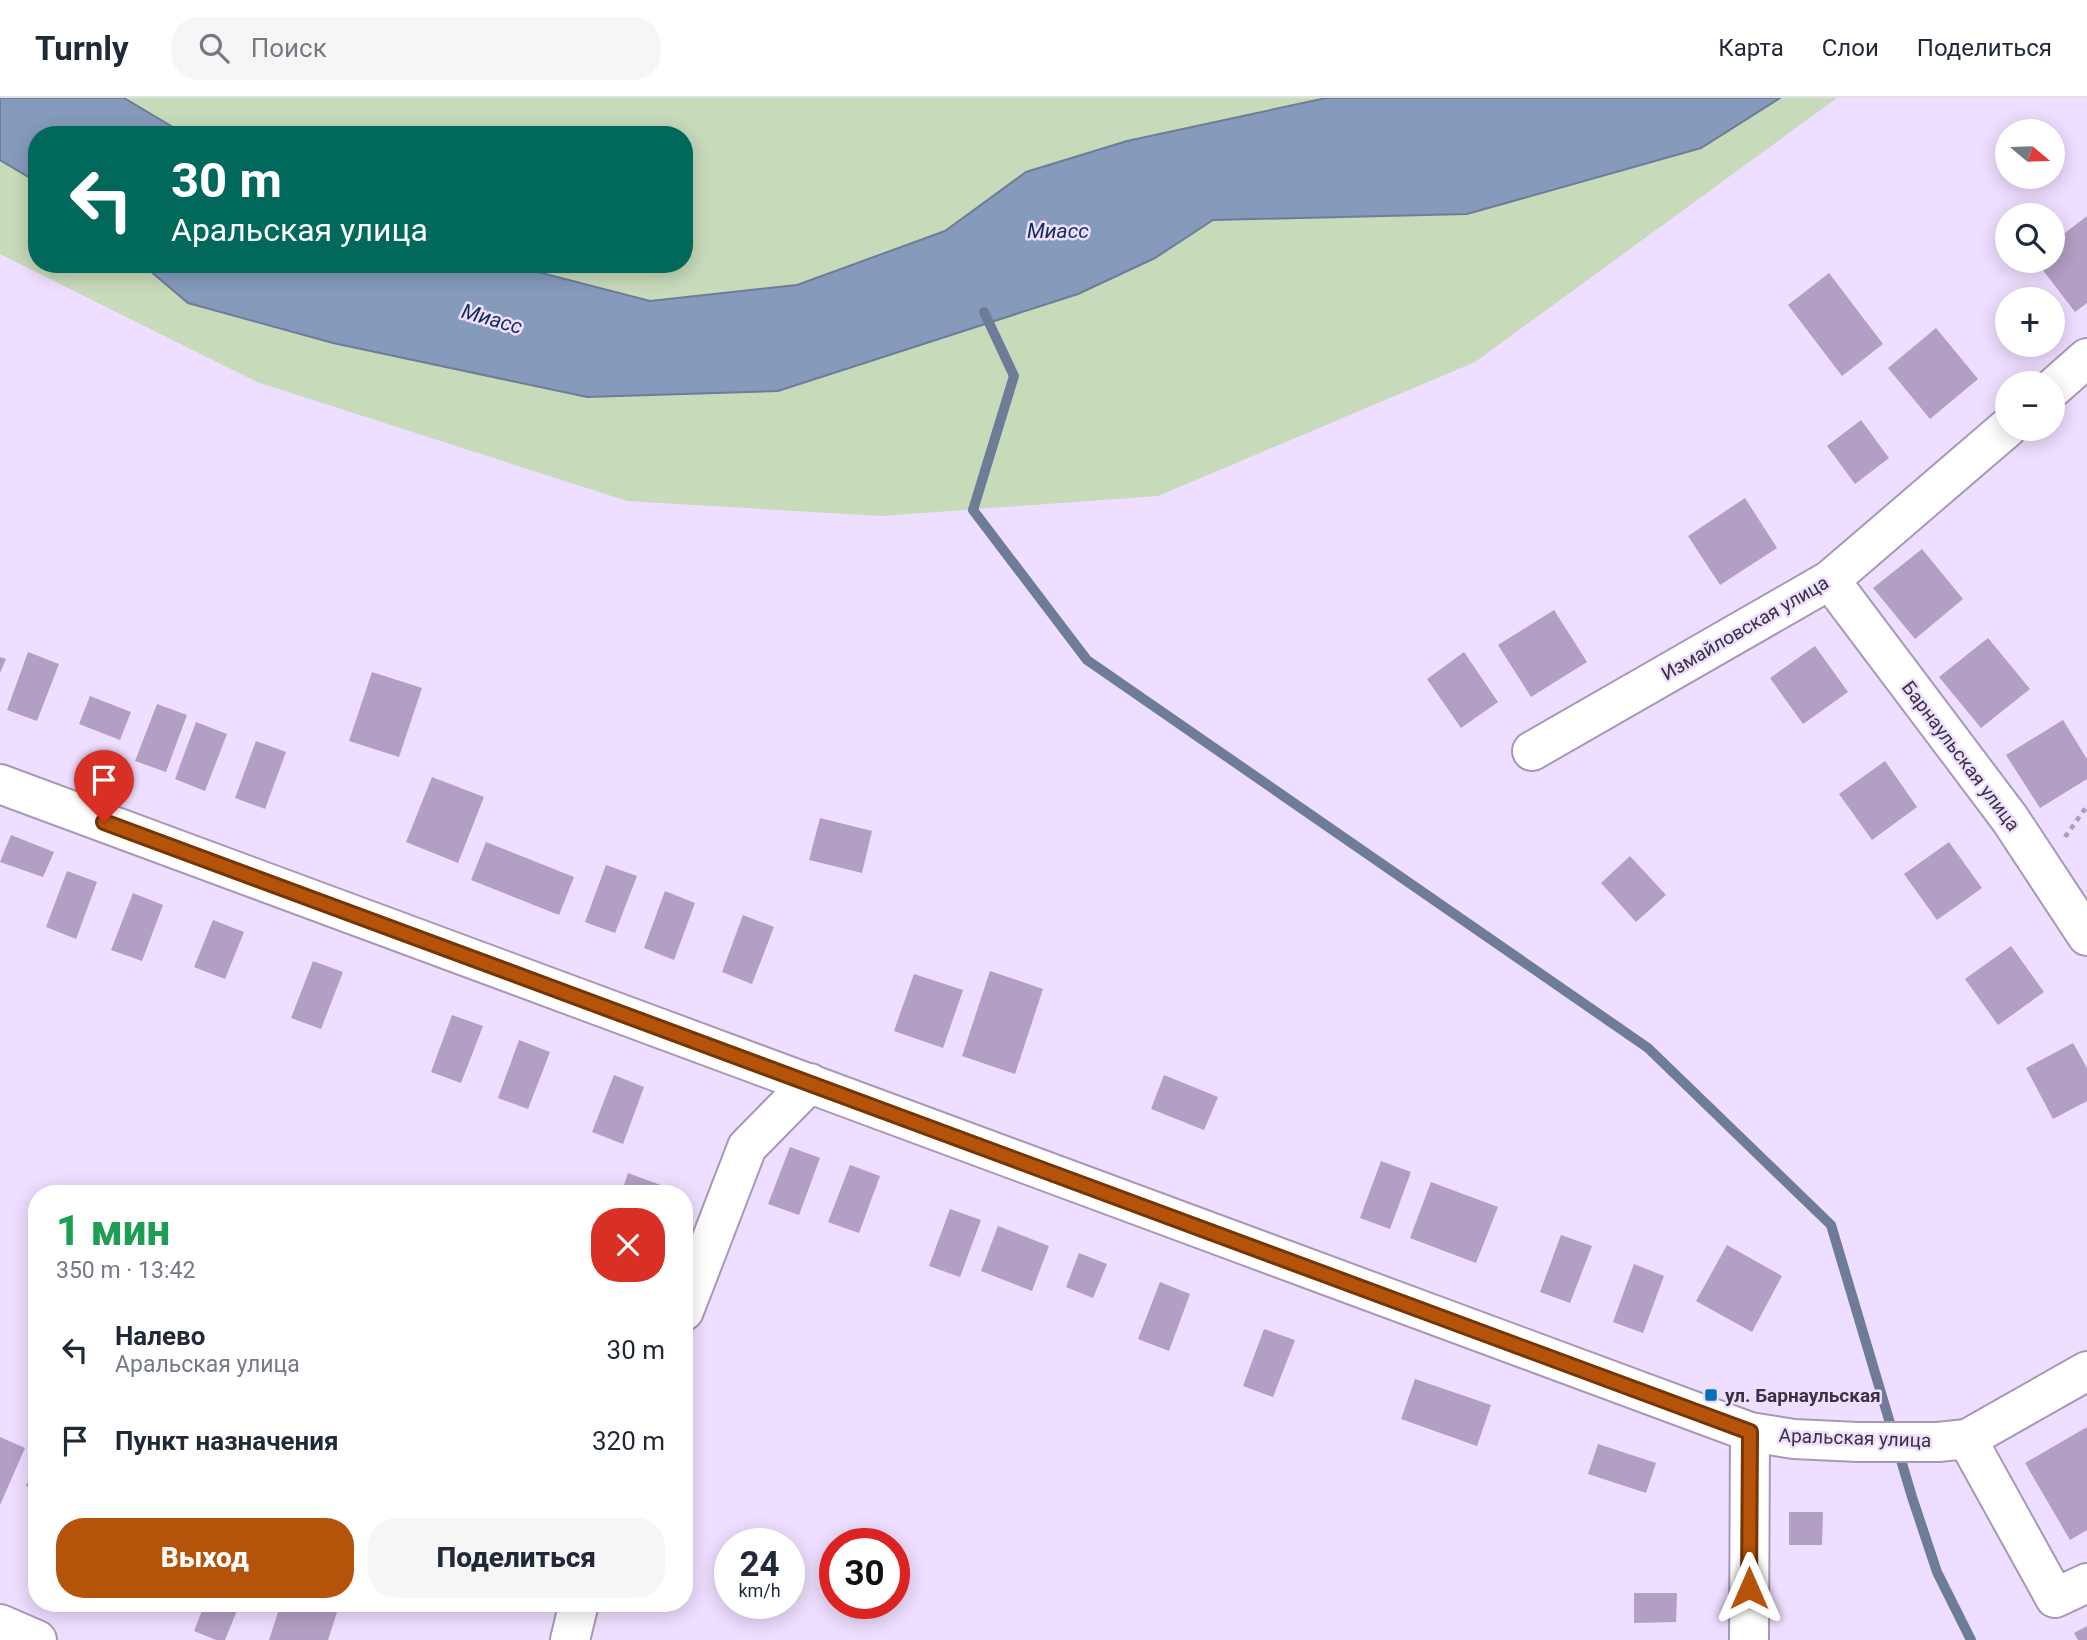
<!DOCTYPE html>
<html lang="ru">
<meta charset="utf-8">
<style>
:root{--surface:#fff;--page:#f6f6f7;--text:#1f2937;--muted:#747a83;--line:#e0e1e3;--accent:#b45309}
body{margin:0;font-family:Roboto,sans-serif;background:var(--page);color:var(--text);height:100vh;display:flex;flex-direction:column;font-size:26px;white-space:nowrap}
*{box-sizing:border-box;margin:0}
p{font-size:23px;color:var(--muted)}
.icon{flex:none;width:38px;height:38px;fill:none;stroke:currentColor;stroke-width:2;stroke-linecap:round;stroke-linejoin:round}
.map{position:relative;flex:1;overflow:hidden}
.panel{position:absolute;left:28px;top:1087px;width:665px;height:427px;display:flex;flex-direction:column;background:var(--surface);border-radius:28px;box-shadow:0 4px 18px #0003}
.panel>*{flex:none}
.guide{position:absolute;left:28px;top:28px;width:665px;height:147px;border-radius:28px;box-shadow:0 4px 18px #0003;background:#00695c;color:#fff;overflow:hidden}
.needle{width:46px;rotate:109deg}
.buttons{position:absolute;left:1995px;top:21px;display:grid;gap:14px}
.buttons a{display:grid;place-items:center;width:70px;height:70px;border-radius:50%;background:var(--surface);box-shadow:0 4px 18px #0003;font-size:35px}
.speed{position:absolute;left:714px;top:1430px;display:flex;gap:14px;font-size:35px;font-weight:700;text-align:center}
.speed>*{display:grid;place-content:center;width:91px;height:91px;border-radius:50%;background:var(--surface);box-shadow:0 4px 18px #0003;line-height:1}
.speed small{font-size:18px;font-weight:400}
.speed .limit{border:10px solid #d22;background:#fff;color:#111}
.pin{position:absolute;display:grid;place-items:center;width:60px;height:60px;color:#fff;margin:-72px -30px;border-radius:50% 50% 50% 0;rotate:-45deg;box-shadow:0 0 7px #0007}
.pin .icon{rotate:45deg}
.me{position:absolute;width:77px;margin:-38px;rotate:0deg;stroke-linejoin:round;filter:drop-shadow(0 0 5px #0008)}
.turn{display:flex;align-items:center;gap:24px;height:147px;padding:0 28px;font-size:32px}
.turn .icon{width:91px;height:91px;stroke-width:2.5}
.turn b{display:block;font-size:49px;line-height:60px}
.round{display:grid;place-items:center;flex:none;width:74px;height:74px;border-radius:28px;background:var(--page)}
.summary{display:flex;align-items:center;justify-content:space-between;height:119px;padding:0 28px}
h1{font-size:42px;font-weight:800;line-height:52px;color:#1e9e55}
.primary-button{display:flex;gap:14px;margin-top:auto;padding:14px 28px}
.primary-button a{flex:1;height:80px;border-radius:28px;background:var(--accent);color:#fff;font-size:28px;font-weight:800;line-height:80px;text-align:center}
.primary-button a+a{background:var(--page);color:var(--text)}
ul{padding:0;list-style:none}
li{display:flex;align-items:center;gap:21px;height:91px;padding:0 28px}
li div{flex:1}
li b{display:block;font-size:26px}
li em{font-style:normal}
header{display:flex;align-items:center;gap:42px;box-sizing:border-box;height:98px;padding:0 35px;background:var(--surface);border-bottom:2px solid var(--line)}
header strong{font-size:33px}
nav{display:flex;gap:38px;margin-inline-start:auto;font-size:24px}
.search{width:490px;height:63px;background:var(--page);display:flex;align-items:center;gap:18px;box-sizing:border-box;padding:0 24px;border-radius:28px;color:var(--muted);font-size:26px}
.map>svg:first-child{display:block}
.green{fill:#c7daba}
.water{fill:#869bbc;stroke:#6f7c97;stroke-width:2}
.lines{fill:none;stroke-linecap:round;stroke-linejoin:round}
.stream{stroke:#6f7c97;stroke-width:10}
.building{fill:#b29fc4}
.minor-casing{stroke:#a898b8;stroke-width:42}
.path{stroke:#ab9fb8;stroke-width:4.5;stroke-dasharray:5 5;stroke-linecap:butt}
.minor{stroke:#fff;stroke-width:38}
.route-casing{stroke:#753606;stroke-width:18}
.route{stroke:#b45309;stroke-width:12}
.poi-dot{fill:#0272bc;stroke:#eedeff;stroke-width:2.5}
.labels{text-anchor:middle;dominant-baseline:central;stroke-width:5;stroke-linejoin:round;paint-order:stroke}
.street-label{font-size:19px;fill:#393340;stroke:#eedeff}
.poi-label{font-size:19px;font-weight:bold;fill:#393340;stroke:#eedeff;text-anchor:start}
.water-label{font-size:21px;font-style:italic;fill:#122d58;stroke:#eedeff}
</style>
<header>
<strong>Turnly</strong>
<div class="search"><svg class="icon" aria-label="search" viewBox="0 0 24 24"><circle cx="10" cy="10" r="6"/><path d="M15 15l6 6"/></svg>Поиск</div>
<nav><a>Карта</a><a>Слои</a><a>Поделиться</a></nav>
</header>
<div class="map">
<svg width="2087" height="1542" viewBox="0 0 2087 1542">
<rect width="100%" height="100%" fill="#eedeff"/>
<!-- green -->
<path class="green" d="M124 0H1326L1127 43 1026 74 945 133 797 187 650 203 507 166H684V37H186Z
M1780 0H1837L1475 264 1158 398 881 418 627 403 257 284 0 156V62L37 84V166H142L188 205 333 245 587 299 778 293 1155 160 1213 122 1467 116 1701 50Z"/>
<!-- water -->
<path class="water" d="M0 0H124L186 37H37V84L0 62Z
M1326 0H1780L1701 50 1467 116 1213 122 1155 160 1078 196 778 293 587 299 333 245 188 205 142 166H507L650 203 797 187 945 133 1026 74 1127 43Z"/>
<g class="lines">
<!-- stream -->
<path class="stream" d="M984 214 1014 278 973 412 1087 562 1648 950 1831 1127 1912 1399 1937 1474 1971 1542"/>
</g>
<!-- building -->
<path class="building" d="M2087 118V205L2075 214 2036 163H2053V144Z
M1829 175 1883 246 1842 278 1788 207Z
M1936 230 1978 281 1930 321 1888 270Z
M1861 322 1889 360 1855 386 1827 348Z
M1745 400 1777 450 1720 487 1688 438Z
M1922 451 1963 501 1915 541 1873 490Z
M1554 512 1587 564 1531 599 1498 547Z
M1988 540 2030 591 1981 630 1939 579Z
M1815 548 1848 594 1803 626 1770 580Z
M28 554 59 566 37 623 7 612Z
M1464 554 1498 604 1461 630 1427 581Z
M0 559 6 561 0 575Z
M372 574 422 590 399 659 349 643Z
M90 598 131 614 120 642 79 626Z
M157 606 187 617 166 674 135 663Z
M2063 622 2087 661V681L2040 710 2006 657Z
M196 624 227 636 205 693 175 681Z
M256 643 286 654 265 711 235 700Z
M1885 663 1917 709 1872 742 1839 696Z
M432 679 484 699 458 765 406 744Z
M820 720 872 733 862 775 809 762Z
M11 737 54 754 43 779 0 764Z
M486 744 574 779 559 817 471 782Z
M1949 744 1982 790 1937 822 1904 776Z
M1630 758 1666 797 1636 824 1601 785Z
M606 767 637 778 615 835 585 824Z
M67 773 97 784 76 841 46 829Z
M665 793 695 805 674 862 644 850Z
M133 795 163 807 142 863 111 852Z
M743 817 774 829 752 886 722 874Z
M213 822 244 834 225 881 194 869Z
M2011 848 2044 894 1998 927 1965 881Z
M313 863 343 874 321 931 291 920Z
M990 873 1043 891 1015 976 962 958Z
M914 876 963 892 943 950 894 933Z
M452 917 483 928 461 985 431 974Z
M519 942 550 954 528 1011 498 1000Z
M2073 945 2087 970V1003L2053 1021 2026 970Z
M614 977 644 989 623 1046 592 1034Z
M1164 977 1218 999 1204 1032 1151 1011Z
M790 1049 820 1060 799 1117 768 1106Z
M1381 1063 1411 1074 1390 1131 1360 1120Z
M850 1067 880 1078 859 1135 828 1124Z
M628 1075 666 1089 664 1096H621Z
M1431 1084 1498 1109 1476 1165 1410 1140Z
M950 1111 981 1122 960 1179 929 1168Z
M998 1128 1049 1148 1032 1193 981 1173Z
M1561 1137 1592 1148 1570 1205 1540 1194Z
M1727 1147 1782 1178 1752 1234 1696 1203Z
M1079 1155 1107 1166 1093 1200 1066 1189Z
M1634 1166 1664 1178 1643 1235 1613 1224Z
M1160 1184 1190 1196 1169 1253 1138 1241Z
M1264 1231 1295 1242 1273 1299 1243 1288Z
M1415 1281 1491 1307 1477 1348 1401 1321Z
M2087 1329V1432L2070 1442 2025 1365Z
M0 1339 25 1350 0 1407Z
M1598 1346 1656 1365 1646 1395 1588 1376Z
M37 1362V1393L26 1388Z
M1789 1414H1823L1822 1447H1789Z
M1634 1495H1677L1676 1524 1634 1525Z
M205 1505H240L225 1542H216L194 1533Z
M281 1505H321L338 1511 328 1542H269Z
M2087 1528V1542H2078L2074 1535Z"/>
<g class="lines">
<defs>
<path id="minor" d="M2053 290 2087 260
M1830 482 2010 721 2087 838
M1532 653 1830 482 2007 330
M0 686 1750 1334 1794 1341 1858 1344H1938L1967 1341 2087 1273
M684 1213 747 1049 810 985
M1967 1341 2055 1500 2087 1485
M0 1526 37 1542
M570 1542 579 1505
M1749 1542 1750 1334"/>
</defs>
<!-- minor casing -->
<use href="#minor" class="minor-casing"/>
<!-- path -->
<path class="path" d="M2065 739 2087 708"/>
<!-- minor -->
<use href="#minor" class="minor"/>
</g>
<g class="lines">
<defs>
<path id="route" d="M104 724 1750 1334 1749 1490"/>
</defs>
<!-- route casing -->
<use href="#route" class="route-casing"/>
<!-- route -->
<use href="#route" class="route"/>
</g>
<!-- markers -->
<rect class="poi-dot" x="1704" y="1290" width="14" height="14" rx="3.5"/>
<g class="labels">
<!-- street labels -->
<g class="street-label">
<text transform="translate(1745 530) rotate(-30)">Измайловская улица</text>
<text transform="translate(1961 658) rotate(53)">Барнаульская улица</text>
<text transform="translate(1855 1340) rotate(2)">Аральская улица</text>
</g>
<!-- poi labels -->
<g class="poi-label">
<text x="1725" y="1297">ул. Барнаульская</text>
</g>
<!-- water labels -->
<g class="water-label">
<text x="1058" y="133">Миасс</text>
<text transform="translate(492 221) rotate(16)">Миасс</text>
</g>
</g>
</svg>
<div class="buttons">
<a><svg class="needle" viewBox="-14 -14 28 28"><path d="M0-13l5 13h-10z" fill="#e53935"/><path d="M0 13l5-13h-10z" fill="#747a83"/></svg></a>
<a><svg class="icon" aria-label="search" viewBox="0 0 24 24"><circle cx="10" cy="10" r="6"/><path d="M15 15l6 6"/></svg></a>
<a>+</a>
<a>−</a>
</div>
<div class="speed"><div>24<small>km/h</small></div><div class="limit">30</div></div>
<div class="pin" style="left:104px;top:724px;background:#d93025"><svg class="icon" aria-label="arrive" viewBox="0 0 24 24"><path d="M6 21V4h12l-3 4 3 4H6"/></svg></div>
<svg class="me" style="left:1749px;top:1490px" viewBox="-20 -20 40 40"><path d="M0-17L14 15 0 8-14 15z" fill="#b45309" stroke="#fff" stroke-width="4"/></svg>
<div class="guide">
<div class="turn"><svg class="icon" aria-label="left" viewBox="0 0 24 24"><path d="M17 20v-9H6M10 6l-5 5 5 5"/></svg><div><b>30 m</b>Аральская улица</div></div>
</div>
<section class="panel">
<div class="summary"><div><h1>1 мин</h1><p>350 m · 13:42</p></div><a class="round" style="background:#d93025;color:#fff"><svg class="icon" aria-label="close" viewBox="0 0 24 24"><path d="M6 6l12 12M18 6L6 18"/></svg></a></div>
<ul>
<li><svg class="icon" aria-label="left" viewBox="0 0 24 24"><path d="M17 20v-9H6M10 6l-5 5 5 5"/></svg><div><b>Налево</b><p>Аральская улица</p></div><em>30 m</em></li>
<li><svg class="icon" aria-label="arrive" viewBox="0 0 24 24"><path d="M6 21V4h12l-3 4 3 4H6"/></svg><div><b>Пункт назначения</b></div><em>320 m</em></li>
</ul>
<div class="primary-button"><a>Выход</a><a>Поделиться</a></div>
</section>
</div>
